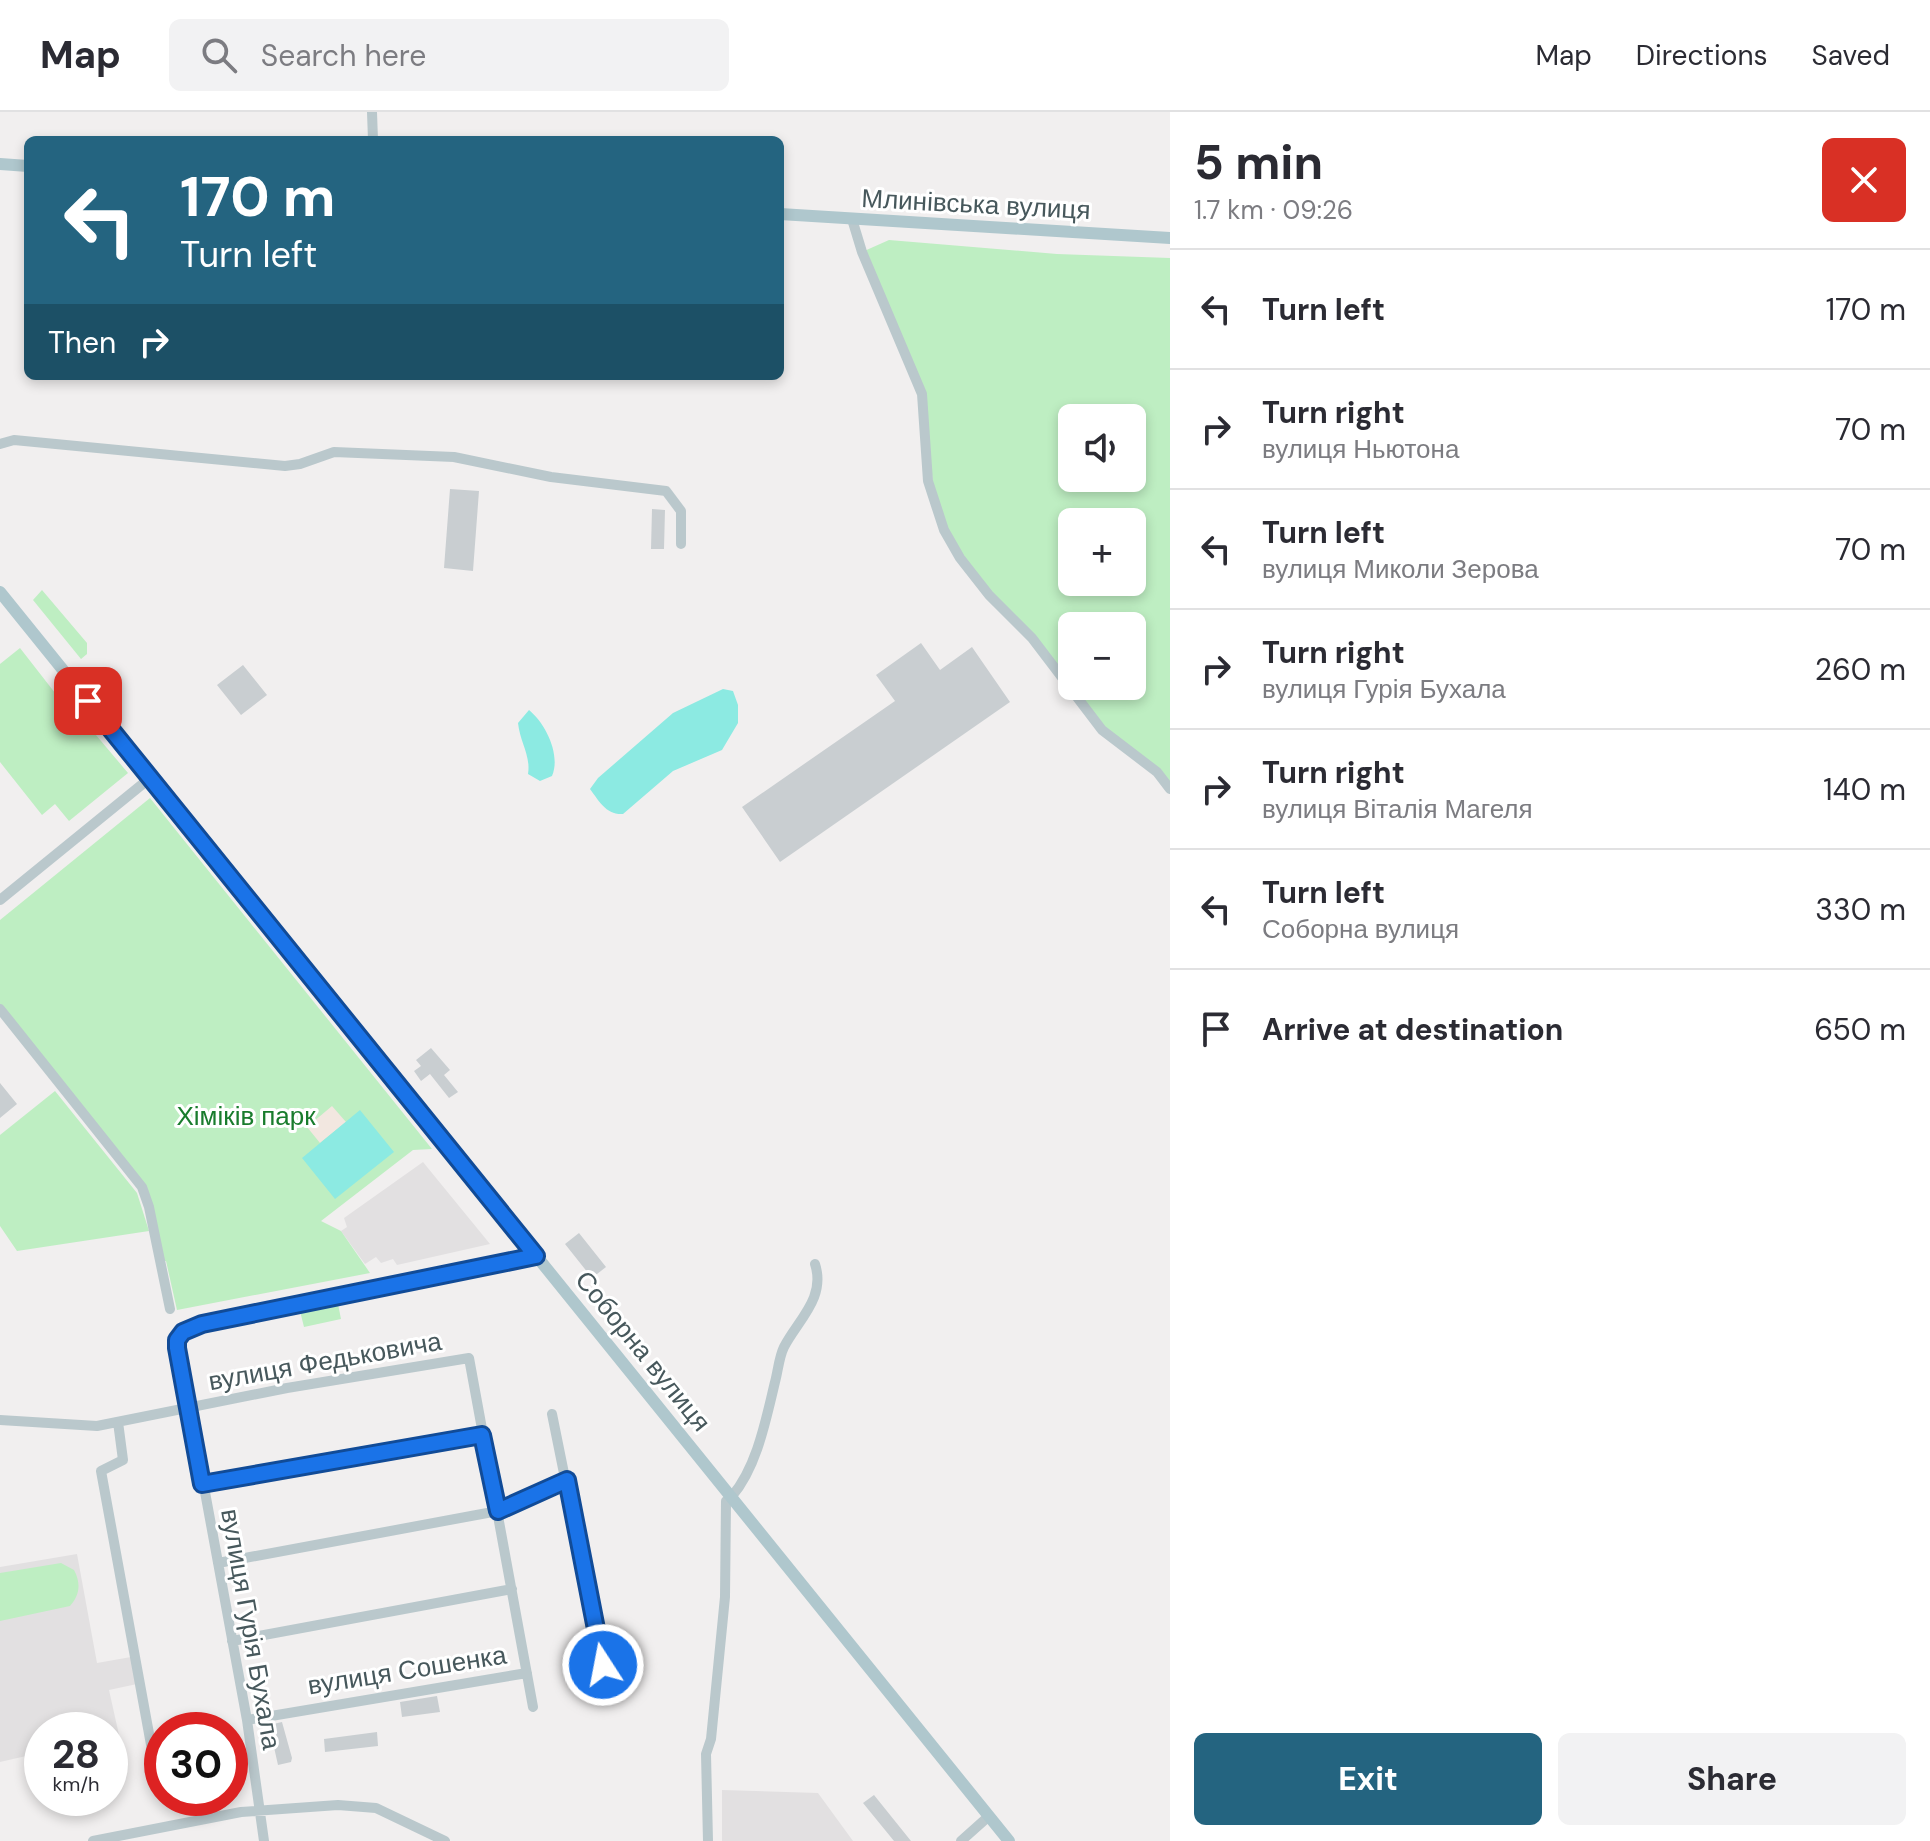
<!DOCTYPE html>
<meta charset="utf-8">
<style>
:root{--surface:#fff;--page:#f2f2f3;--text:#2b2b33;--muted:#7c7c81;--line:#e1e1e2;--accent:#246480}
body{margin:0;font-family:"DM Sans",sans-serif;background:var(--page);color:var(--text);height:100vh;display:flex;flex-direction:column;font-size:30px;white-space:nowrap}
*{box-sizing:border-box;margin:0}
p{font-size:26px;color:var(--muted)}
.icon{flex:none;width:44px;height:44px;fill:none;stroke:currentColor;stroke-width:2;stroke-linecap:round;stroke-linejoin:round}
.map{position:relative;flex:1;overflow:hidden}
.details{display:flex;flex-direction:column;background:var(--surface);width:760px}
.details>*{flex:none}
.hud{position:absolute;left:24px;top:24px;width:760px;height:244px;border-radius:12px;box-shadow:0 4px 12px #0003;background:#246480;color:#fff;overflow:hidden}
.tools{position:absolute;left:1058px;top:292px;display:grid;gap:16px}
.tools a{display:grid;place-items:center;width:88px;height:88px;border-radius:12px;background:var(--surface);box-shadow:0 4px 12px #0003;font-size:40px}
.speed{position:absolute;left:24px;top:1600px;display:flex;gap:16px;font-size:40px;font-weight:700;text-align:center}
.speed>*{display:grid;place-content:center;width:104px;height:104px;border-radius:50%;background:var(--surface);box-shadow:0 4px 12px #0003;line-height:1}
.speed small{font-size:20px;font-weight:400}
.speed .limit{border:12px solid #d22;background:#fff;color:#111}
.pin{position:absolute;display:grid;place-items:center;width:68px;height:68px;color:#fff;margin:-34px;border-radius:16px;box-shadow:0 4px 12px #0006}
.me{position:absolute;width:88px;margin:-44px;rotate:349deg;stroke-linejoin:round;filter:drop-shadow(0 0 6px #0008)}
.turn{display:flex;align-items:center;gap:28px;height:168px;padding:0 24px;font-size:36px}
.turn .icon{width:104px;height:104px;stroke-width:2.5}
.turn b{display:block;font-size:56px;line-height:68px}
.then{display:flex;align-items:center;height:76px;padding:0 24px;background:#0003;gap:16px;font-size:30px}
.round{display:grid;place-items:center;flex:none;width:84px;height:84px;border-radius:12px;background:var(--page)}
.summary{display:flex;align-items:center;justify-content:space-between;height:136px;padding:0 24px}
h1{font-size:48px;font-weight:700;line-height:60px}
.button{display:flex;gap:16px;margin-top:auto;padding:16px 24px}
.button a{flex:1;height:92px;border-radius:12px;background:var(--accent);color:#fff;font-size:32px;font-weight:700;line-height:92px;text-align:center}
.button a+a{background:var(--page);color:var(--text)}
ul{padding:0;list-style:none}
li{display:flex;align-items:center;gap:24px;height:120px;padding:0 24px;border-top:2px solid var(--line)}
li div{flex:1}
li b{display:block;font-size:30px}
li em{font-style:normal}
header{display:flex;align-items:center;gap:48px;box-sizing:border-box;height:112px;padding:0 40px;background:var(--surface);border-bottom:2px solid var(--line)}
header strong{font-size:38px}
nav{display:flex;gap:44px;margin-inline-start:auto;font-size:28px}
.search{width:560px;height:72px;background:var(--page);display:flex;align-items:center;gap:20px;box-sizing:border-box;padding:0 28px;border-radius:12px;color:var(--muted);font-size:30px}
main{display:flex;flex:1;min-height:0}
.map>svg:first-child{display:block}
.education{fill:#e2e0e1}
.green{fill:#beeec2;fill-rule:evenodd}
.sand{fill:#f2e7e0}
.water{fill:#8ceae2}
.building{fill:#c9ced1}
.lines{fill:none;stroke-linecap:round;stroke-linejoin:round}
.minor{stroke:#bac8cc;stroke-width:10}
.major{stroke:#afc7cd;stroke-width:12}
.route-casing{stroke:#114b97;stroke-width:20}
.route{stroke:#1a73e8;stroke-width:14}
.labels{text-anchor:middle;dominant-baseline:central;stroke-width:6;stroke-linejoin:round;paint-order:stroke}
.street-label{font-size:26px;fill:#47585c;stroke:#fff}
.park-label{font-size:26px;fill:#197c2d;stroke:#fff}
</style>
<header>
<strong>Map</strong>
<div class="search"><svg class="icon" aria-label="search" viewBox="0 0 24 24"><circle cx="10" cy="10" r="6"/><path d="M15 15l6 6"/></svg>Search here</div>
<nav><a>Map</a><a>Directions</a><a>Saved</a></nav>
</header>
<main>
<div class="map">
<svg width="1170" height="1729" viewBox="0 0 1170 1729">
<rect width="100%" height="100%" fill="#f1efef"/>
<!-- education -->
<path class="education" d="M423 1050 490 1132 397 1153 393 1147 381 1151 376 1145 365 1152 341 1119 347 1115 344 1106Z
M77 1442 97 1551 131 1545 137 1572 109 1578 125 1650 110 1653V1618H42V1668L32 1670 26 1644 0 1650V1455Z
M722 1678 818 1681 853 1729H722Z"/>
<!-- green -->
<path class="green" d="M889 128 1057 142 1170 146V677L1121 634 960 446 935 394 926 300 862 140ZM1072 306H1132V366H1072ZM1072 410H1132V470H1072ZM1072 514H1132V574H1072Z
M42 478 87 531V542L81 547 33 488Z
M20 536 80 613 85 610 128 661 69 709 55 692 42 703 0 650V552Z
M150 686 432 1037 413 1038 321 1109 341 1119 370 1161 177 1198 166 1149 160 1150 142 1075 0 897V808Z
M55 979 137 1081 149 1119 17 1139 0 1114V1023Z
M338 1192 341 1207 304 1215 300 1199Z
M61 1451 74 1458C81 1471 80 1483 70 1494L0 1509V1461Z"/>
<!-- sand -->
<path class="sand" d="M332 994 346 1010 320 1031 307 1015Z"/>
<!-- water -->
<path class="water" d="M723 577 733 579 738 593V611L722 638 673 659 623 702C606 703 599 689 590 677L598 666 673 601Z
M529 598C546 612 561 643 552 664L540 669 528 662C531 644 520 630 518 611Z
M360 998 394 1040 335 1087 302 1046Z"/>
<!-- building -->
<path class="building" d="M450 377 479 379 473 459 444 456Z
M652 397 665 398 664 437H651Z
M921 531 940 558 972 535 1010 590 780 750 742 695 895 589 876 563Z
M243 553 267 583 241 603 217 573Z
M431 936 450 958 444 963 458 980 449 986 430 962 421 969 414 959 421 954 416 948Z
M0 971 17 992 0 1006Z
M579 1121 606 1155 592 1166 565 1132Z
M437 1584 440 1600 402 1605 400 1590Z
M282 1610 292 1646 291 1650 278 1653 269 1613Z
M377 1620 378 1634 325 1640 324 1627Z
M874 1683 911 1729H894L863 1691Z"/>
<g class="lines">
<!-- minor -->
<path class="minor" d="M372 0 373 28
M852 107 862 140 922 282 928 369 944 418 960 446 989 483 1032 526 1102 618 1157 660 1170 677
M0 332 14 328 285 354 300 352 334 340 454 345 551 365 666 379 681 399V432
M0 788 150 666
M0 897 142 1075 149 1095 170 1197
M552 1302 609 1584
M0 1308 97 1314 287 1276 469 1246 533 1595
M118 1310 123 1348 101 1359 152 1638
M202 1372 482 1323
M732 1384C757 1355 766 1307 775 1270 778 1259 779 1245 784 1235 798 1208 826 1186 815 1152
M218 1451 498 1399 567 1368
M232 1529 512 1477
M247 1608 527 1561
M93 1729 241 1700 338 1693 376 1696 445 1729
M264 1729 247 1608 177 1228 183 1220 202 1212 536 1144
M708 1729 706 1642 711 1627 725 1485 726 1389
M961 1729 989 1704"/>
<!-- major -->
<path class="major" d="M0 52 28 54
M780 102 1170 126
M0 480 1009 1729"/>
</g>
<g class="lines">
<defs>
<path id="route" d="M88 589 536 1144 202 1212 183 1220 177 1228V1236L202 1372 482 1323 498 1399 567 1368 603 1553"/>
</defs>
<!-- route casing -->
<use href="#route" class="route-casing"/>
<!-- route -->
<use href="#route" class="route"/>
</g>
<g class="labels">
<!-- street labels -->
<g class="street-label">
<text transform="translate(976 92) rotate(3)">Млинівська вулиця</text>
<text transform="translate(643 1239) rotate(51)">Соборна вулиця</text>
<text transform="translate(325 1249) rotate(-10)">вулиця Федьковича</text>
<text transform="translate(251 1517) rotate(80)">вулиця Гурія Бухала</text>
<text transform="translate(407 1558) rotate(-9)">вулиця Сошенка</text>
</g>
<!-- park labels -->
<g class="park-label">
<text x="246" y="1004">Хіміків парк</text>
</g>
</g>
</svg>
<div class="tools">
<a><svg class="icon" aria-label="sound" viewBox="0 0 24 24"><path d="M4 9h4l5-4v14l-5-4H4zM17 9q2 3 0 6"/></svg></a>
<a>+</a>
<a>−</a>
</div>
<div class="speed"><div>28<small>km/h</small></div><div class="limit">30</div></div>
<div class="pin" style="left:88px;top:589px;background:#d93025"><svg class="icon" aria-label="arrive" viewBox="0 0 24 24"><path d="M6 21V4h12l-3 4 3 4H6"/></svg></div>
<svg class="me" style="left:603px;top:1553px" viewBox="-20 -20 40 40"><circle r="17" fill="#1a73e8" stroke="#fff" stroke-width="3"/><path d="M0-11L8 9 0 5-8 9z" fill="#fff"/></svg>
<div class="hud">
<div class="turn"><svg class="icon" aria-label="left" viewBox="0 0 24 24"><path d="M17 20v-9H6M10 6l-5 5 5 5"/></svg><div><b>170 m</b>Turn left</div></div>
<div class="then">Then<svg class="icon" aria-label="right" viewBox="0 0 24 24"><path d="M7 20v-9h11M14 6l5 5-5 5"/></svg></div>
</div>
</div>
<section class="details">
<div class="summary"><div><h1>5 min</h1><p>1.7 km · 09:26</p></div><a class="round" style="background:#d93025;color:#fff"><svg class="icon" aria-label="close" viewBox="0 0 24 24"><path d="M6 6l12 12M18 6L6 18"/></svg></a></div>
<ul>
<li><svg class="icon" aria-label="left" viewBox="0 0 24 24"><path d="M17 20v-9H6M10 6l-5 5 5 5"/></svg><div><b>Turn left</b></div><em>170 m</em></li>
<li><svg class="icon" aria-label="right" viewBox="0 0 24 24"><path d="M7 20v-9h11M14 6l5 5-5 5"/></svg><div><b>Turn right</b><p>вулиця Ньютона</p></div><em>70 m</em></li>
<li><svg class="icon" aria-label="left" viewBox="0 0 24 24"><path d="M17 20v-9H6M10 6l-5 5 5 5"/></svg><div><b>Turn left</b><p>вулиця Миколи Зерова</p></div><em>70 m</em></li>
<li><svg class="icon" aria-label="right" viewBox="0 0 24 24"><path d="M7 20v-9h11M14 6l5 5-5 5"/></svg><div><b>Turn right</b><p>вулиця Гурія Бухала</p></div><em>260 m</em></li>
<li><svg class="icon" aria-label="right" viewBox="0 0 24 24"><path d="M7 20v-9h11M14 6l5 5-5 5"/></svg><div><b>Turn right</b><p>вулиця Віталія Магеля</p></div><em>140 m</em></li>
<li><svg class="icon" aria-label="left" viewBox="0 0 24 24"><path d="M17 20v-9H6M10 6l-5 5 5 5"/></svg><div><b>Turn left</b><p>Соборна вулиця</p></div><em>330 m</em></li>
<li><svg class="icon" aria-label="arrive" viewBox="0 0 24 24"><path d="M6 21V4h12l-3 4 3 4H6"/></svg><div><b>Arrive at destination</b></div><em>650 m</em></li>
</ul>
<div class="button"><a>Exit</a><a>Share</a></div>
</section>
</main>
